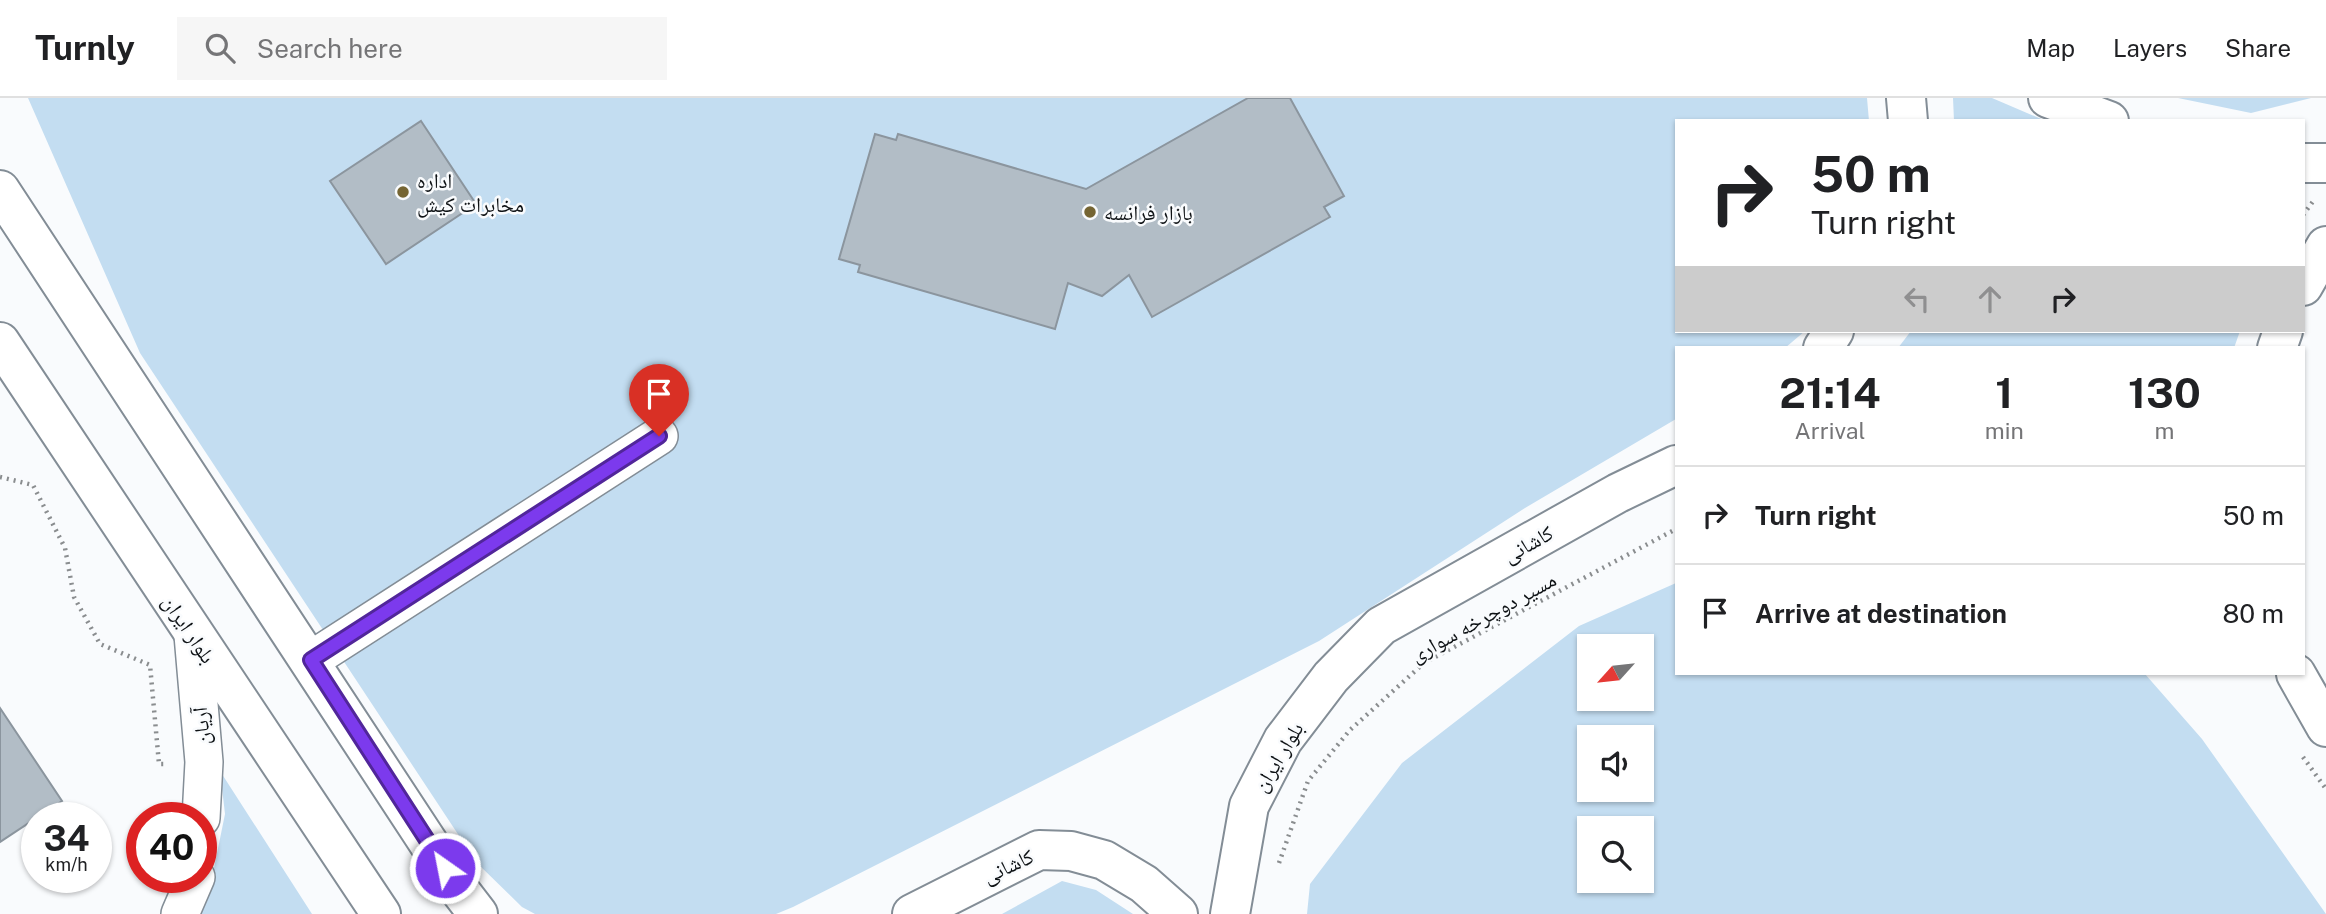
<!DOCTYPE html>
<meta charset="utf-8">
<style>
:root{--surface:#fff;--page:#f6f6f6;--text:#202124;--muted:#757577;--line:#e0e0e0}
body{margin:0;font-family:"Public Sans","Noto Naskh Arabic",sans-serif;background:var(--page);color:var(--text);height:100vh;display:flex;flex-direction:column;font-size:26px;white-space:nowrap}
*{box-sizing:border-box;margin:0}
p{font-size:23px;color:var(--muted)}
.icon{flex:none;width:38px;height:38px;fill:none;stroke:currentColor;stroke-width:2;stroke-linecap:round;stroke-linejoin:round}
.map{position:relative;flex:1;overflow:hidden}
.panel{position:absolute;left:1675px;top:248px;width:630px;height:329px;display:flex;flex-direction:column;background:var(--surface);border-radius:0px;box-shadow:0 2px 5px #0004}
.panel>*{flex:none}
.banner{position:absolute;left:1675px;top:21px;width:630px;height:214px;border-radius:0px;box-shadow:0 2px 5px #0004;background:#fff;color:var(--text);overflow:hidden}
.needle{width:46px;rotate:243deg}
.buttons{position:absolute;left:1577px;top:536px;display:grid;gap:14px}
.buttons a{display:grid;place-items:center;width:77px;height:77px;border-radius:0px;background:var(--surface);box-shadow:0 2px 5px #0004;font-size:35px}
.speed{position:absolute;left:21px;top:704px;display:flex;gap:14px;font-size:35px;font-weight:700;text-align:center}
.speed>*{display:grid;place-content:center;width:91px;height:91px;border-radius:50%;background:var(--surface);box-shadow:0 2px 5px #0004;line-height:1}
.speed small{font-size:18px;font-weight:400}
.speed .limit{border:10px solid #d22;background:#fff;color:#111}
.pin{position:absolute;display:grid;place-items:center;width:60px;height:60px;color:#fff;margin:-72px -30px;border-radius:50% 50% 50% 0;rotate:-45deg;box-shadow:0 0 7px #0007}
.pin .icon{rotate:45deg}
.me{position:absolute;width:77px;margin:-38px;rotate:327deg;stroke-linejoin:round;filter:drop-shadow(0 0 5px #0008)}
.turn{display:flex;align-items:center;gap:24px;height:147px;padding:0 21px;font-size:32px}
.turn .icon{width:91px;height:91px;stroke-width:2.5}
.turn b{display:block;font-size:49px;line-height:60px}
.lanes{display:flex;align-items:center;height:66px;padding:0 21px;background:#0003;justify-content:center;gap:35px;direction:ltr}
.lanes .off{opacity:.35}
.eta{display:flex;justify-content:space-evenly;align-items:center;height:119px;text-align:center}
.eta b{font-size:42px;font-weight:700;line-height:49px}
ul{padding:0;list-style:none}
li{display:flex;align-items:center;gap:21px;height:98px;padding:0 21px;border-top:2px solid var(--line)}
li div{flex:1}
li b{display:block;font-size:26px}
li em{font-style:normal}
header{display:flex;align-items:center;gap:42px;box-sizing:border-box;height:98px;padding:0 35px;background:var(--surface);border-bottom:2px solid var(--line)}
header strong{font-size:33px}
nav{display:flex;gap:38px;margin-inline-start:auto;font-size:24px}
.search{width:490px;height:63px;background:var(--page);display:flex;align-items:center;gap:18px;box-sizing:border-box;padding:0 24px;border-radius:0px;color:var(--muted);font-size:26px}
.map>svg:first-child{display:block}
.green{fill:#c3ddf1;fill-rule:evenodd}
.building{fill:#b2bdc6;stroke:#8b959e;stroke-width:2}
.lines{fill:none;stroke-linecap:round;stroke-linejoin:round}
.street-casing{stroke:#838d96;stroke-width:40}
.secondary-casing{stroke:#838d96;stroke-width:42}
.primary-casing{stroke:#838d96;stroke-width:42}
.path{stroke:#8a8d8f;stroke-width:4.5;stroke-dasharray:2 5;stroke-linecap:butt}
.street{stroke:#fff;stroke-width:37}
.secondary{stroke:#fff;stroke-width:38}
.primary{stroke:#fff;stroke-width:38}
.route-casing{stroke:#51269a;stroke-width:18}
.route{stroke:#7c3aed;stroke-width:12}
.poi-dot{fill:#756533;stroke:#f9fbfd;stroke-width:2.5}
.labels{text-anchor:middle;dominant-baseline:central;stroke-width:5;stroke-linejoin:round;paint-order:stroke}
.poi-label{font-size:21px;fill:#0e1215;stroke:#f9fbfd;text-anchor:start}
.street-label{font-size:21px;fill:#0e1215;stroke:#f9fbfd}
</style>
<header>
<strong>Turnly</strong>
<div class="search"><svg class="icon" aria-label="search" viewBox="0 0 24 24"><circle cx="10" cy="10" r="6"/><path d="M15 15l6 6"/></svg>Search here</div>
<nav><a>Map</a><a>Layers</a><a>Share</a></nav>
</header>
<div class="map">
<svg width="2326" height="816" viewBox="0 0 2326 816">
<rect width="100%" height="100%" fill="#f9fbfd"/>
<!-- green -->
<path class="green" d="M28 0H1867L1869 23H1676V233H1805L1785 250H1676V321L1525 410 1319 543 793 809 776 816H535L522 809 477 765 140 255Z
M1953 0H1992L2046 23H1954Z
M2178 0H2311L2251 15Z
M1911 233H2240L2234 250H1898Z
M1676 485V576H2145L2202 641 2326 816H1307L1310 786 1402 665 1579 528ZM1589 548H1642V600H1589ZM1589 639H1642V691H1589ZM1589 730H1642V782H1589Z
M220 673 312 816H199L211 785 225 716Z
M1062 783 1096 792 1133 816H1002Z"/>
<!-- building -->
<path class="building" d="M1248 0H1290L1344 98 1324 109 1330 119 1152 219 1129 177 1102 198 1068 185 1055 231 858 174 860 167 839 161 875 36 896 42 898 36 1086 91Z
M421 23 476 106 386 166 330 83Z
M0 610 62 703 0 744Z"/>
<g class="lines">
<defs>
<path id="street" d="M193 537 204 664 201 720
M311 562 659 338
M180 816 196 779"/>
<path id="secondary" d="M2048 0 2109 23
M2303 65H2326
M0 92 458 790 478 816
M2303 188 2326 148
M2277 250 2283 233
M2296 576 2326 629
M912 816 1039 752 1071 753 1104 762 1144 786 1178 816"/>
<path id="primary" d="M1906 0 1908 23
M0 244 381 816
M1823 250 1834 233
M1230 816 1249 708 1283 642 1331 579 1381 528 1618 395 1676 367"/>
</defs>
<!-- street casing -->
<use href="#street" class="street-casing"/>
<!-- secondary casing -->
<use href="#secondary" class="secondary-casing"/>
<!-- primary casing -->
<use href="#primary" class="primary-casing"/>
<!-- path -->
<path class="path" d="M2303 117 2314 102
M0 379 33 387 65 450 74 499 100 546 150 567 159 666H168
M2303 659 2326 691
M1279 765 1308 683 1350 632 1424 565 1676 431"/>
<!-- street -->
<use href="#street" class="street"/>
<!-- secondary -->
<use href="#secondary" class="secondary"/>
<!-- primary -->
<use href="#primary" class="primary"/>
</g>
<g class="lines">
<defs>
<path id="route" d="M445 770 311 562 659 338"/>
</defs>
<!-- route casing -->
<use href="#route" class="route-casing"/>
<!-- route -->
<use href="#route" class="route"/>
</g>
<!-- markers -->
<g class="poi-dot">
<circle cx="403" cy="94" r="7"/>
<circle cx="1090" cy="114" r="7"/>
</g>
<g class="labels">
<!-- poi labels -->
<g class="poi-label">
<text x="417" y="82">اداره<tspan x="417" dy="24">مخابرات کیش</tspan></text>
<text x="1104" y="114">بازار فرانسه</text>
</g>
<!-- street labels -->
<g class="street-label">
<text transform="translate(1528 446) rotate(-29)">کاشانی</text>
<text transform="translate(1483 519) rotate(-29)">مسیر دوچرخه سواری</text>
<text transform="translate(189 531) rotate(56)">بلوار ایران</text>
<text transform="translate(201 628) rotate(-95)">آریان</text>
<text transform="translate(1278 659) rotate(-59)">بلوار ایران</text>
<text transform="translate(1008 768) rotate(-25)">کاشانی</text>
</g>
</g>
</svg>
<div class="buttons">
<a><svg class="needle" viewBox="-14 -14 28 28"><path d="M0-13l5 13h-10z" fill="#e53935"/><path d="M0 13l5-13h-10z" fill="#757577"/></svg></a>
<a><svg class="icon" aria-label="sound" viewBox="0 0 24 24"><path d="M4 9h4l5-4v14l-5-4H4zM17 9q2 3 0 6"/></svg></a>
<a><svg class="icon" aria-label="search" viewBox="0 0 24 24"><circle cx="10" cy="10" r="6"/><path d="M15 15l6 6"/></svg></a>
</div>
<div class="speed"><div>34<small>km/h</small></div><div class="limit">40</div></div>
<div class="pin" style="left:659px;top:338px;background:#d93025"><svg class="icon" aria-label="arrive" viewBox="0 0 24 24"><path d="M6 21V4h12l-3 4 3 4H6"/></svg></div>
<svg class="me" style="left:445px;top:770px" viewBox="-20 -20 40 40"><circle r="17" fill="#7c3aed" stroke="#fff" stroke-width="3"/><path d="M0-11L8 9 0 5-8 9z" fill="#fff"/></svg>
<div class="banner">
<div class="turn"><svg class="icon" aria-label="right" viewBox="0 0 24 24"><path d="M7 20v-9h11M14 6l5 5-5 5"/></svg><div><b>50 m</b>Turn right</div></div>
<div class="lanes"><svg class="icon off" aria-label="left" viewBox="0 0 24 24"><path d="M17 20v-9H6M10 6l-5 5 5 5"/></svg><svg class="icon off" aria-label="ahead" viewBox="0 0 24 24"><path d="M12 20V5M6 11l6-6 6 6"/></svg><svg class="icon" aria-label="right" viewBox="0 0 24 24"><path d="M7 20v-9h11M14 6l5 5-5 5"/></svg></div>
</div>
<section class="panel">
<div class="eta">
<div><b>21:14</b><p>Arrival</p></div>
<div><b>1</b><p>min</p></div>
<div><b>130</b><p>m</p></div>
</div>
<ul>
<li><svg class="icon" aria-label="right" viewBox="0 0 24 24"><path d="M7 20v-9h11M14 6l5 5-5 5"/></svg><div><b>Turn right</b></div><em>50 m</em></li>
<li><svg class="icon" aria-label="arrive" viewBox="0 0 24 24"><path d="M6 21V4h12l-3 4 3 4H6"/></svg><div><b>Arrive at destination</b></div><em>80 m</em></li>
</ul>
</section>
</div>
